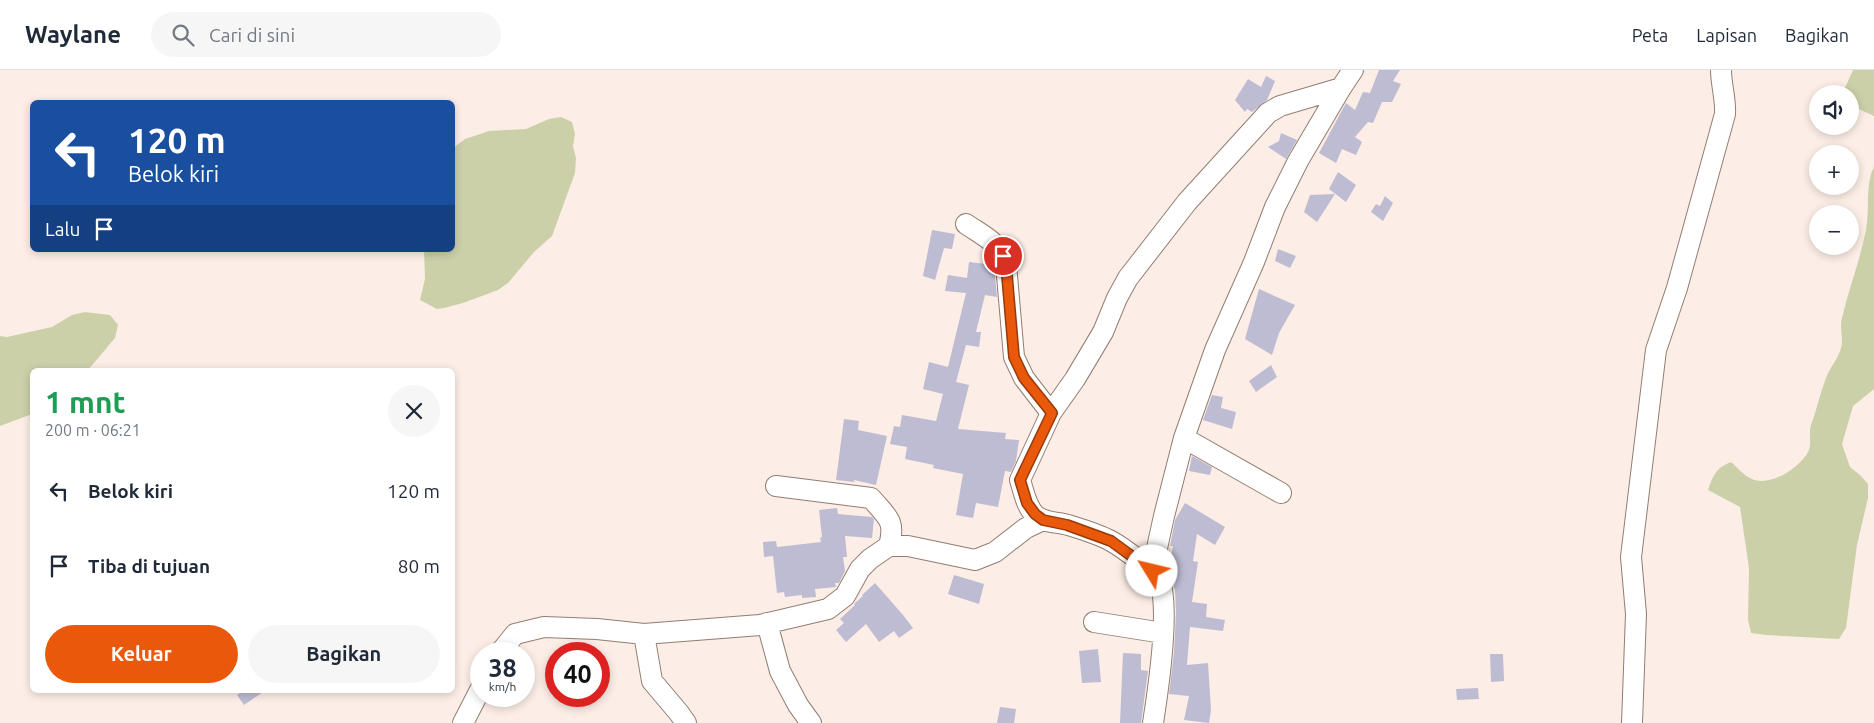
<!DOCTYPE html>
<html lang="id">
<meta charset="utf-8">
<style>
:root{--surface:#fff;--page:#f6f6f7;--text:#1f2937;--muted:#747a83;--line:#e0e1e3;--accent:#ea580c}
body{margin:0;font-family:Ubuntu,sans-serif;background:var(--page);color:var(--text);height:100vh;display:flex;flex-direction:column;font-size:19px;white-space:nowrap}
*{box-sizing:border-box;margin:0}
p{font-size:16px;color:var(--muted)}
.icon{flex:none;width:28px;height:28px;fill:none;stroke:currentColor;stroke-width:2;stroke-linecap:round;stroke-linejoin:round}
.map{position:relative;flex:1;overflow:hidden}
.details{position:absolute;left:30px;top:298px;width:425px;height:325px;display:flex;flex-direction:column;background:var(--surface);border-radius:8px;box-shadow:0 2px 8px #0003}
.details>*{flex:none}
.guide{position:absolute;left:30px;top:30px;width:425px;height:152px;border-radius:8px;box-shadow:0 2px 8px #0003;background:#1a4fa0;color:#fff;overflow:hidden}
.fabs{position:absolute;left:1809px;top:15px;display:grid;gap:10px}
.fabs a{display:grid;place-items:center;width:50px;height:50px;border-radius:50%;background:var(--surface);box-shadow:0 2px 8px #0003;font-size:25px}
.speed{position:absolute;left:470px;top:572px;display:flex;gap:10px;font-size:25px;font-weight:700;text-align:center}
.speed>*{display:grid;place-content:center;width:65px;height:65px;border-radius:50%;background:var(--surface);box-shadow:0 2px 8px #0003;line-height:1}
.speed small{font-size:12px;font-weight:400}
.speed .limit{border:8px solid #d22;background:#fff;color:#111}
.pin{position:absolute;display:grid;place-items:center;width:42px;height:42px;color:#fff;margin:-21px;border:2px solid #fff;border-radius:50%;box-shadow:0 1px 5px #0007}
.me{position:absolute;width:55px;margin:-28px;rotate:306deg;stroke-linejoin:round;filter:drop-shadow(0 0 4px #0008)}
.turn{display:flex;align-items:center;gap:18px;height:105px;padding:0 15px;font-size:22px}
.turn .icon{width:65px;height:65px;stroke-width:2.5}
.turn b{display:block;font-size:35px;line-height:42px}
.then{display:flex;align-items:center;height:48px;padding:0 15px;background:#0003;gap:10px;font-size:19px}
.round{display:grid;place-items:center;flex:none;width:52px;height:52px;border-radius:26px;background:var(--page)}
.overview{display:flex;align-items:center;justify-content:space-between;height:85px;padding:0 15px}
h1{font-size:30px;font-weight:700;line-height:38px;color:#1e9e55}
.button{display:flex;gap:10px;margin-top:auto;padding:10px 15px}
.button a{flex:1;height:58px;border-radius:30px;background:var(--accent);color:#fff;font-size:20px;font-weight:700;line-height:58px;text-align:center}
.button a+a{background:var(--page);color:var(--text)}
ul{padding:0;list-style:none}
li{display:flex;align-items:center;gap:15px;height:75px;padding:0 15px}
li div{flex:1}
li b{display:block;font-size:19px}
li em{font-style:normal}
header{display:flex;align-items:center;gap:30px;box-sizing:border-box;height:70px;padding:0 25px;background:var(--surface);border-bottom:1px solid var(--line)}
header strong{font-size:24px}
nav{display:flex;gap:28px;margin-inline-start:auto;font-size:18px}
.search{width:350px;height:45px;background:var(--page);display:flex;align-items:center;gap:12px;box-sizing:border-box;padding:0 18px;border-radius:28px;color:var(--muted);font-size:19px}
.map>svg:first-child{display:block}
.green{fill:#cbd0a9}
.building{fill:#bdbcd3}
.lines{fill:none;stroke-linecap:round;stroke-linejoin:round}
.minor-casing{stroke:#927d71;stroke-width:22}
.minor{stroke:#fff;stroke-width:20}
.route-casing{stroke:#983908;stroke-width:12}
.route{stroke:#ea580c;stroke-width:9}
</style>
<header>
<strong>Waylane</strong>
<div class="search"><svg class="icon" aria-label="search" viewBox="0 0 24 24"><circle cx="10" cy="10" r="6"/><path d="M15 15l6 6"/></svg>Cari di sini</div>
<nav><a>Peta</a><a>Lapisan</a><a>Bagikan</a></nav>
</header>
<div class="map">
<svg width="1874" height="653" viewBox="0 0 1874 653">
<rect width="100%" height="100%" fill="#fceee6"/>
<!-- green -->
<path class="green" d="M1853 0H1874V46L1850 35V24H1845L1844 20Z
M561 47 572 52 575 64 573 76 576 88 575 103 552 166 534 182 508 213 498 220 463 233 444 238 437 239 420 230 425 209 424 180H452L453 78 465 69 489 61 526 59 549 49Z
M1874 97V319L1853 336 1842 374 1850 397 1860 405 1868 414V428L1857 475 1846 558 1839 569 1766 565 1751 563 1748 550 1749 498 1740 437 1708 420C1714 404 1715 399 1731 392 1737 397 1744 406 1752 409 1770 417 1797 399 1807 384 1813 374 1808 365 1811 355 1817 339 1820 323 1826 308 1830 297 1838 289 1841 278 1844 269 1839 258 1842 248 1849 218 1860 190 1866 160 1870 141 1865 113 1874 97Z
M85 242 110 245 118 255 115 268 88 300H32V344L0 356V266L7 267 52 257 72 245Z"/>
<!-- building -->
<path class="building" d="M1379 0H1400L1393 11 1401 14 1392 32H1382L1373 53 1368 52 1355 67 1362 72 1356 85 1342 79 1336 93 1319 83 1346 33 1355 40 1363 22 1370 23Z
M1266 6 1275 11 1267 30 1252 42 1247 39 1245 42 1235 30 1248 9 1261 17Z
M1281 63 1297 70 1286 89 1268 77 1279 71Z
M1338 102 1356 115 1346 132 1329 119Z
M1335 124 1317 152 1304 142 1310 125Z
M1385 126 1393 133 1383 151 1371 142 1376 134 1380 136Z
M932 160 955 164 952 179 944 178 935 210 923 206Z
M1278 179 1296 186 1290 198 1275 191Z
M969 192 994 195 997 227 985 225 976 262H981L979 277 966 275 956 312 969 315 958 359 1006 363 1005 369 1019 370 1016 391 1011 402 1005 401 998 437 976 433 973 448 956 445 963 404 933 398 934 395 905 389 907 377 890 374 894 356 900 357 902 345 936 351 943 324 923 319 929 292 948 297 966 223 945 221 948 205 967 208Z
M1259 219 1295 235 1279 263 1272 285 1245 269Z
M1271 295 1277 307 1256 322 1249 311Z
M1212 325 1223 327 1221 338 1236 342 1232 359 1203 350Z
M844 349 859 351 858 360 887 366 876 415 854 410V412L836 410Z
M1192 386 1212 397 1210 405 1189 401Z
M1185 433 1225 457 1215 475 1197 464 1193 491 1198 492 1192 532 1207 534 1206 547 1225 550 1223 561 1190 557 1187 595 1208 593 1211 640 1209 653 1184 650 1189 626 1169 624 1174 582 1176 542 1175 520 1170 507 1172 494 1170 493 1173 476H1170L1175 450Z
M837 438 838 444 872 447 874 449 872 468 845 466 847 487H843L845 501 839 513H835L836 517 815 519 816 527 802 528V525L785 527 784 522 777 523 773 486 764 487 763 472 776 471 777 477 821 472 820 468 822 467 819 440Z
M954 505 984 514 979 534 948 524Z
M875 513 903 545 913 558 899 568 894 561 879 572 866 554 846 572 836 560 844 553 840 549 855 535 854 534 863 526 862 525Z
M1098 579 1101 612 1082 613 1079 581Z
M1123 583 1141 584V600L1148 601 1141 653H1120Z
M1490 584H1503L1504 611 1491 612Z
M1478 618 1479 629 1457 630 1456 619Z
M244 620H266L244 635 237 625Z
M1000 637 1016 639 1014 653H997Z"/>
<g class="lines">
<defs>
<path id="minor" d="M966 154C985 167 998 171 1006 194L1014 287 1024 308 1051 343
M1184 368 1281 423
M776 416 871 428C887 447 896 450 889 476
M1152 501 1164 446 1184 368 1215 280 1254 192 1275 137 1298 91 1341 18
M1094 552 1163 563
M767 553 780 601 798 635 811 653
M644 564 652 611 679 643 686 653
M499 584 515 564 544 557 597 559 644 564 760 555 828 539 845 526 860 499 870 489 889 476H908L975 490 995 482 1026 458 1043 450
M463 653 481 618
M1153 653C1158 621 1170 541 1160 512 1155 501 1122 477 1111 471 1098 464 1081 459 1068 455 1057 452 1044 453 1035 445 1026 436 1024 422 1020 410L1051 343 1075 309 1103 262 1117 228 1128 208 1187 132 1268 43 1280 36 1341 18 1353 0
M1632 653 1636 544 1631 487 1656 280 1677 218 1725 44C1726 29 1721 15 1721 0"/>
</defs>
<!-- minor casing -->
<use href="#minor" class="minor-casing"/>
<!-- minor -->
<use href="#minor" class="minor"/>
</g>
<g class="lines">
<defs>
<path id="route" d="M1003 186 1006 194 1014 287 1024 308 1052 343 1020 410 1027 433 1035 444 1043 450 1067 455 1111 471 1152 501"/>
</defs>
<!-- route casing -->
<use href="#route" class="route-casing"/>
<!-- route -->
<use href="#route" class="route"/>
</g>
</svg>
<div class="fabs">
<a><svg class="icon" aria-label="sound" viewBox="0 0 24 24"><path d="M4 9h4l5-4v14l-5-4H4zM17 9q2 3 0 6"/></svg></a>
<a>+</a>
<a>−</a>
</div>
<div class="speed"><div>38<small>km/h</small></div><div class="limit">40</div></div>
<div class="pin" style="left:1003px;top:186px;background:#d93025"><svg class="icon" aria-label="arrive" viewBox="0 0 24 24"><path d="M6 21V4h12l-3 4 3 4H6"/></svg></div>
<svg class="me" style="left:1152px;top:501px" viewBox="-20 -20 40 40"><circle r="19" fill="#fff"/><path d="M0-13L10 11 0 6-10 11z" fill="#ea580c"/></svg>
<div class="guide">
<div class="turn"><svg class="icon" aria-label="left" viewBox="0 0 24 24"><path d="M17 20v-9H6M10 6l-5 5 5 5"/></svg><div><b>120 m</b>Belok kiri</div></div>
<div class="then">Lalu<svg class="icon" aria-label="arrive" viewBox="0 0 24 24"><path d="M6 21V4h12l-3 4 3 4H6"/></svg></div>
</div>
<section class="details">
<div class="overview"><div><h1>1 mnt</h1><p>200 m · 06:21</p></div><a class="round"><svg class="icon" aria-label="close" viewBox="0 0 24 24"><path d="M6 6l12 12M18 6L6 18"/></svg></a></div>
<ul>
<li><svg class="icon" aria-label="left" viewBox="0 0 24 24"><path d="M17 20v-9H6M10 6l-5 5 5 5"/></svg><div><b>Belok kiri</b></div><em>120 m</em></li>
<li><svg class="icon" aria-label="arrive" viewBox="0 0 24 24"><path d="M6 21V4h12l-3 4 3 4H6"/></svg><div><b>Tiba di tujuan</b></div><em>80 m</em></li>
</ul>
<div class="button"><a>Keluar</a><a>Bagikan</a></div>
</section>
</div>
